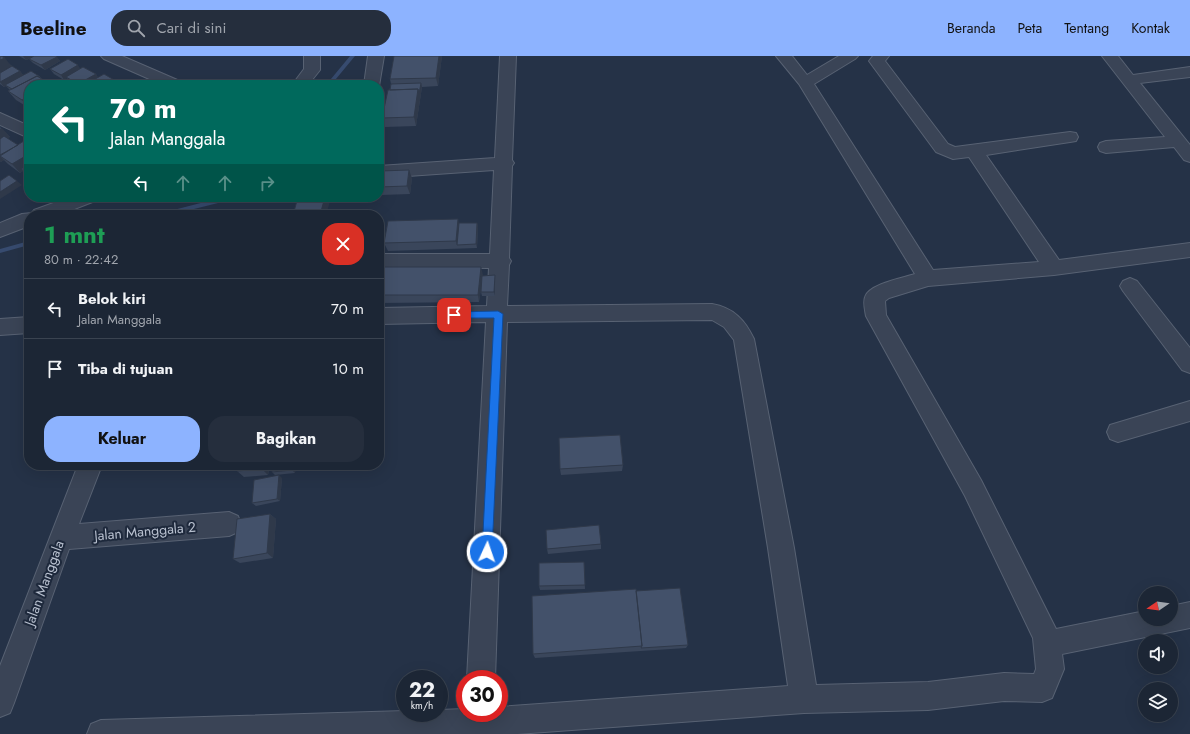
<!DOCTYPE html>
<html lang="id">
<meta charset="utf-8">
<style>
:root{--surface:#1c2635;--page:#252e3d;--text:#f1f3f6;--muted:#a0a5ad;--line:#3a4350;--accent:#8db3ff}
body{margin:0;font-family:Jost,sans-serif;background:var(--page);color:var(--text);height:100vh;display:flex;flex-direction:column;font-size:15px;white-space:nowrap}
*{box-sizing:border-box;margin:0}
p{font-size:13px;color:var(--muted)}
.icon{flex:none;width:22px;height:22px;fill:none;stroke:currentColor;stroke-width:2;stroke-linecap:round;stroke-linejoin:round}
.map{position:relative;flex:1;overflow:hidden}
.sheet{position:absolute;left:24px;top:154px;width:360px;height:260px;display:flex;flex-direction:column;background:var(--surface);border-radius:16px;box-shadow:0 4px 16px #0002,0 0 0 1px var(--line)}
.sheet>*{flex:none}
.top-card{position:absolute;left:24px;top:24px;width:360px;height:122px;border-radius:16px;box-shadow:0 4px 16px #0002,0 0 0 1px var(--line);background:#00695c;color:#fff;overflow:hidden}
.needle{width:26px;rotate:257deg}
.controls{position:absolute;left:1138px;top:530px;display:grid;gap:8px}
.controls a{display:grid;place-items:center;width:40px;height:40px;border-radius:50%;background:var(--surface);box-shadow:0 4px 16px #0002,0 0 0 1px var(--line);font-size:20px}
.speed{position:absolute;left:396px;top:614px;display:flex;gap:8px;font-size:20px;font-weight:700;text-align:center}
.speed>*{display:grid;place-content:center;width:52px;height:52px;border-radius:50%;background:var(--surface);box-shadow:0 4px 16px #0002,0 0 0 1px var(--line);line-height:1}
.speed small{font-size:10px;font-weight:400}
.speed .limit{border:6px solid #d22;background:#fff;color:#111}
.pin{position:absolute;display:grid;place-items:center;width:34px;height:34px;color:#fff;margin:-17px;border-radius:8px;box-shadow:0 2px 6px #0006}
.me{position:absolute;width:44px;margin:-22px;rotate:3deg;stroke-linejoin:round;filter:drop-shadow(0 0 3px #0008)}
.turn{display:flex;align-items:center;gap:14px;height:84px;padding:0 20px;font-size:18px}
.turn .icon{width:52px;height:52px;stroke-width:2.5}
.turn b{display:block;font-size:28px;line-height:34px}
.lanes{display:flex;align-items:center;height:38px;padding:0 20px;background:#0003;justify-content:center;gap:20px;direction:ltr}
.lanes .off{opacity:.35}
.round{display:grid;place-items:center;flex:none;width:42px;height:42px;border-radius:16px;background:var(--page)}
.summary{display:flex;align-items:center;justify-content:space-between;height:68px;padding:0 20px}
h1{font-size:24px;font-weight:700;line-height:30px;color:#1e9e55}
.button{display:flex;gap:8px;margin-top:auto;padding:8px 20px}
.button a{flex:1;height:46px;border-radius:16px;background:var(--accent);color:#111;font-size:16px;font-weight:700;line-height:46px;text-align:center}
.button a+a{background:var(--page);color:var(--text)}
ul{padding:0;list-style:none}
li{display:flex;align-items:center;gap:12px;height:60px;padding:0 20px;border-top:1px solid var(--line)}
li div{flex:1}
li b{display:block;font-size:15px}
li em{font-style:normal}
header{display:flex;align-items:center;gap:24px;box-sizing:border-box;height:56px;padding:0 20px;background:var(--accent);color:#111}
header strong{font-size:19px}
nav{display:flex;gap:22px;margin-inline-start:auto;font-size:14px}
.search{width:280px;height:36px;background:var(--page);display:flex;align-items:center;gap:10px;box-sizing:border-box;padding:0 14px;border-radius:16px;color:var(--muted);font-size:15px}
.map>svg:first-child{display:block}
.lines{fill:none;stroke-linecap:round;stroke-linejoin:round}
.stream{fill:#374b6f;fill-rule:evenodd}
.minor-casing{stroke:#586273;stroke-width:2}
.minor{fill:#3a4456;fill-rule:evenodd}
.wall{fill:#3a465b}
.shaded-wall{fill:#2f394a}
.building{fill:#43516a;stroke:#2f394a}
.route{fill:#1a73e8;stroke:#114b97}
.labels{text-anchor:middle;dominant-baseline:central;stroke-width:4;stroke-linejoin:round;paint-order:stroke}
.street-label{font-size:14px;fill:#b8c0cf;stroke:#1e293c}
</style>
<header>
<strong>Beeline</strong>
<div class="search"><svg class="icon" aria-label="search" viewBox="0 0 24 24"><circle cx="10" cy="10" r="6"/><path d="M15 15l6 6"/></svg>Cari di sini</div>
<nav><a>Beranda</a><a>Peta</a><a>Tentang</a><a>Kontak</a></nav>
</header>
<div class="map">
<svg width="1190" height="678" viewBox="0 0 1190 678">
<rect width="100%" height="100%" fill="#253247"/>
<g class="lines">
<!-- stream -->
<path class="stream" d="M350 0H355L331 29H326Z
M222 141H229L222 146 170 159H159L162 157 220 142Z
M29 185V189L0 197V193Z"/>
<defs>
<path id="minor" d="M101 0H122L182 26 184 29H163L104 3Z
M304 0H320V14L308 29H292L304 13Z
M368 0H384L379 30 364 29Z
M500 0H516L512 104 514 107 512 110 509 202 511 205 509 209 507 250 712 248C734 252 745 264 754 283L794 492 816 629 928 626 1004 617 1034 618 1036 613 1033 582 965 440 866 260C865 254 863 247 865 241 869 228 903 222 915 218L799 28 776 0H792L807 19 839 0H858L855 3 814 28 933 214 1039 206 969 101 953 103 936 96 869 5 873 0H889L885 5 948 88 955 91 1070 76 1076 77 1078 81 1076 85 1070 86 986 99 1059 204 1190 187V201L1054 219 928 230 889 242 885 245 886 259 981 424 1056 573 1145 555V563H1171V550L1190 546V572L1062 598 1064 613 1052 642 1042 646 1004 645 928 654 804 657 517 678H87L91 668 101 664 405 655V657H439V654L465 653V657H499V651L788 630 768 492 734 284 724 271 712 264 507 266 495 623H467L486 266 379 268V252L487 250 489 212 383 211 379 210V198H490L494 114 379 122V110L495 102Z
M1102 0H1118L1133 19 1190 11V21L1140 27 1190 89V106L1184 104 1174 91 1106 97 1100 95 1098 91 1100 87 1106 85 1165 81Z
M0 57 29 70V82L0 69Z
M70 141H98L95 145 59 159H29V170L0 181V167L22 158 32 157 34 154Z
M1130 222 1137 225 1190 292V317L1182 314 1123 235 1120 230 1123 225Z
M29 261V277L0 279V263Z
M1190 345V365L1118 386 1110 383 1107 376 1110 369Z
M78 409H102L79 468 229 456 238 460 241 468 238 476 229 480 69 493 14 647 10 657 0 661V610Z"/>
</defs>
<!-- minor casing -->
<use href="#minor" class="minor-casing"/>
<!-- minor -->
<use href="#minor" class="minor"/>
</g>
<!-- wall -->
<path class="wall" d="M0 0 12 10 20 15 23 19 39 20 41 22 50 28 52 29H29V52L16 44 8 35 10 34 6 30 4 31 0 28Z
M19 0H56L60 5 45 14 33 7 29 3 26 4Z
M394 0H442L438 30 422 31 416 70 385 71 382 62 391 28 390 23Z
M50 13H81L96 18 98 22 124 29H75L69 26 67 22 64 24 54 18Z
M0 71 10 81 7 82 18 89 29 84V120L23 115 20 117 8 108 4 104 1 106 0 105Z
M412 122 410 138 381 139 379 134V123Z
M459 167H477L478 171 477 192 388 195 384 187Z
M483 219 482 220 495 223V240H482L481 236V233L479 246 379 247V223Z
M270 409 268 419 244 421 237 415Z
M296 409 295 417 275 419 272 416Z
M623 409 622 415 561 419 560 413Z
M282 422 280 445 256 450 252 447Z
M270 458 276 463 273 502 240 507 233 503Z
M601 488V493L548 498 547 493Z
M584 506 585 533 540 534 539 530Z
M636 535 688 589 686 592 535 602 533 598Z"/>
<!-- shaded-wall -->
<path class="shaded-wall" d="M23 0H34L26 4Z
M439 0H442L438 30 436 22Z
M57 1 60 5 45 14 41 9Z
M5 2 12 11 0 17V4Z
M78 9 81 14 66 21 67 22 64 24 61 19Z
M20 15 24 20 4 31 0 26Z
M96 18 99 23 88 27 89 29H79L78 28Z
M421 27 422 31 416 70 414 61 418 33Z
M29 40V52L22 44Z
M2 72 10 81 0 86V73Z
M29 98V111L21 113 23 115 20 117 12 108Z
M0 100 4 104 1 106 0 105Z
M409 114 412 122 410 138 407 130Z
M17 125 22 129 0 143V136Z
M325 141 331 142 326 159H320Z
M458 163 460 172 457 189 458 193 456 185Z
M477 167 478 171 477 192 476 188Z
M481 211 483 219 479 246 478 239Z
M495 219V240L494 236Z
M263 409H270L268 419 262 413Z
M293 409H296L295 417 292 414Z
M279 419 282 422 280 445 277 443Z
M270 458 276 463 273 502 267 497Z"/>
<!-- building -->
<path class="building" d="M0 0H1L5 2 0 4Z
M34 0H56L57 1 41 9 29 3Z
M394 0H439L436 22 390 23Z
M68 3 78 9 61 19 50 13Z
M12 10 20 15 0 26V17Z
M83 11 96 18 78 28 66 21Z
M31 15 39 20 38 21 37 20 12 33 5 29Z
M104 18 116 25 108 29H90L88 27Z
M37 20 50 28 48 29H29V40L22 44 8 35Z
M116 25 124 29H108Z
M421 27 419 38 418 33 390 34 391 28Z
M418 33 414 61 382 62 388 34Z
M4 80 18 89 0 99V83Z
M27 83 29 84V98L12 108 0 100Z
M29 108V118L21 113Z
M409 114 407 130 379 131V123L380 115Z
M9 119 17 125 0 136V125Z
M298 141H325L320 159H293Z
M458 163 456 185 384 187 388 165Z
M459 167H477L476 188 457 189Z
M382 211H481L478 239H379V223Z
M495 219 494 236H481L482 220Z
M620 379 623 409 560 413 559 382Z
M238 409H263L262 413 237 415Z
M273 409H293L292 414 272 416Z
M279 419 277 443 252 447 254 424Z
M270 458 267 497 233 503 237 463Z
M599 469 601 488 547 493 546 474Z
M584 506 585 529 539 530V507Z
M680 532 688 589 641 592 642 590 636 535Z
M636 533 642 590 533 598 532 540Z"/>
<!-- route -->
<path class="route" d="M498 255 503 258 492 496 491 500 487 501 484 500 482 496 494 262H454L449 259 454 256Z"/>
<g class="labels">
<!-- street labels -->
<g class="street-label">
<text transform="translate(145 475) rotate(-5)">Jalan Manggala 2</text>
<text transform="translate(44 527) rotate(-70)">Jalan Manggala</text>
</g>
</g>
</svg>
<div class="controls">
<a><svg class="needle" viewBox="-14 -14 28 28"><path d="M0-13l5 13h-10z" fill="#e53935"/><path d="M0 13l5-13h-10z" fill="#a0a5ad"/></svg></a>
<a><svg class="icon" aria-label="sound" viewBox="0 0 24 24"><path d="M4 9h4l5-4v14l-5-4H4zM17 9q2 3 0 6"/></svg></a>
<a><svg class="icon" aria-label="layers" viewBox="0 0 24 24"><path d="M12 4l9 5-9 5-9-5zM3 14l9 5 9-5"/></svg></a>
</div>
<div class="speed"><div>22<small>km/h</small></div><div class="limit">30</div></div>
<div class="pin" style="left:454px;top:259px;background:#d93025"><svg class="icon" aria-label="arrive" viewBox="0 0 24 24"><path d="M6 21V4h12l-3 4 3 4H6"/></svg></div>
<svg class="me" style="left:487px;top:496px" viewBox="-20 -20 40 40"><circle r="17" fill="#1a73e8" stroke="#fff" stroke-width="3"/><path d="M0-11L8 9 0 5-8 9z" fill="#fff"/></svg>
<div class="top-card">
<div class="turn"><svg class="icon" aria-label="left" viewBox="0 0 24 24"><path d="M17 20v-9H6M10 6l-5 5 5 5"/></svg><div><b>70 m</b>Jalan Manggala</div></div>
<div class="lanes"><svg class="icon" aria-label="left" viewBox="0 0 24 24"><path d="M17 20v-9H6M10 6l-5 5 5 5"/></svg><svg class="icon off" aria-label="ahead" viewBox="0 0 24 24"><path d="M12 20V5M6 11l6-6 6 6"/></svg><svg class="icon off" aria-label="ahead" viewBox="0 0 24 24"><path d="M12 20V5M6 11l6-6 6 6"/></svg><svg class="icon off" aria-label="right" viewBox="0 0 24 24"><path d="M7 20v-9h11M14 6l5 5-5 5"/></svg></div>
</div>
<section class="sheet">
<div class="summary"><div><h1>1 mnt</h1><p>80 m · 22:42</p></div><a class="round" style="background:#d93025;color:#fff"><svg class="icon" aria-label="close" viewBox="0 0 24 24"><path d="M6 6l12 12M18 6L6 18"/></svg></a></div>
<ul>
<li><svg class="icon" aria-label="left" viewBox="0 0 24 24"><path d="M17 20v-9H6M10 6l-5 5 5 5"/></svg><div><b>Belok kiri</b><p>Jalan Manggala</p></div><em>70 m</em></li>
<li><svg class="icon" aria-label="arrive" viewBox="0 0 24 24"><path d="M6 21V4h12l-3 4 3 4H6"/></svg><div><b>Tiba di tujuan</b></div><em>10 m</em></li>
</ul>
<div class="button"><a>Keluar</a><a>Bagikan</a></div>
</section>
</div>
